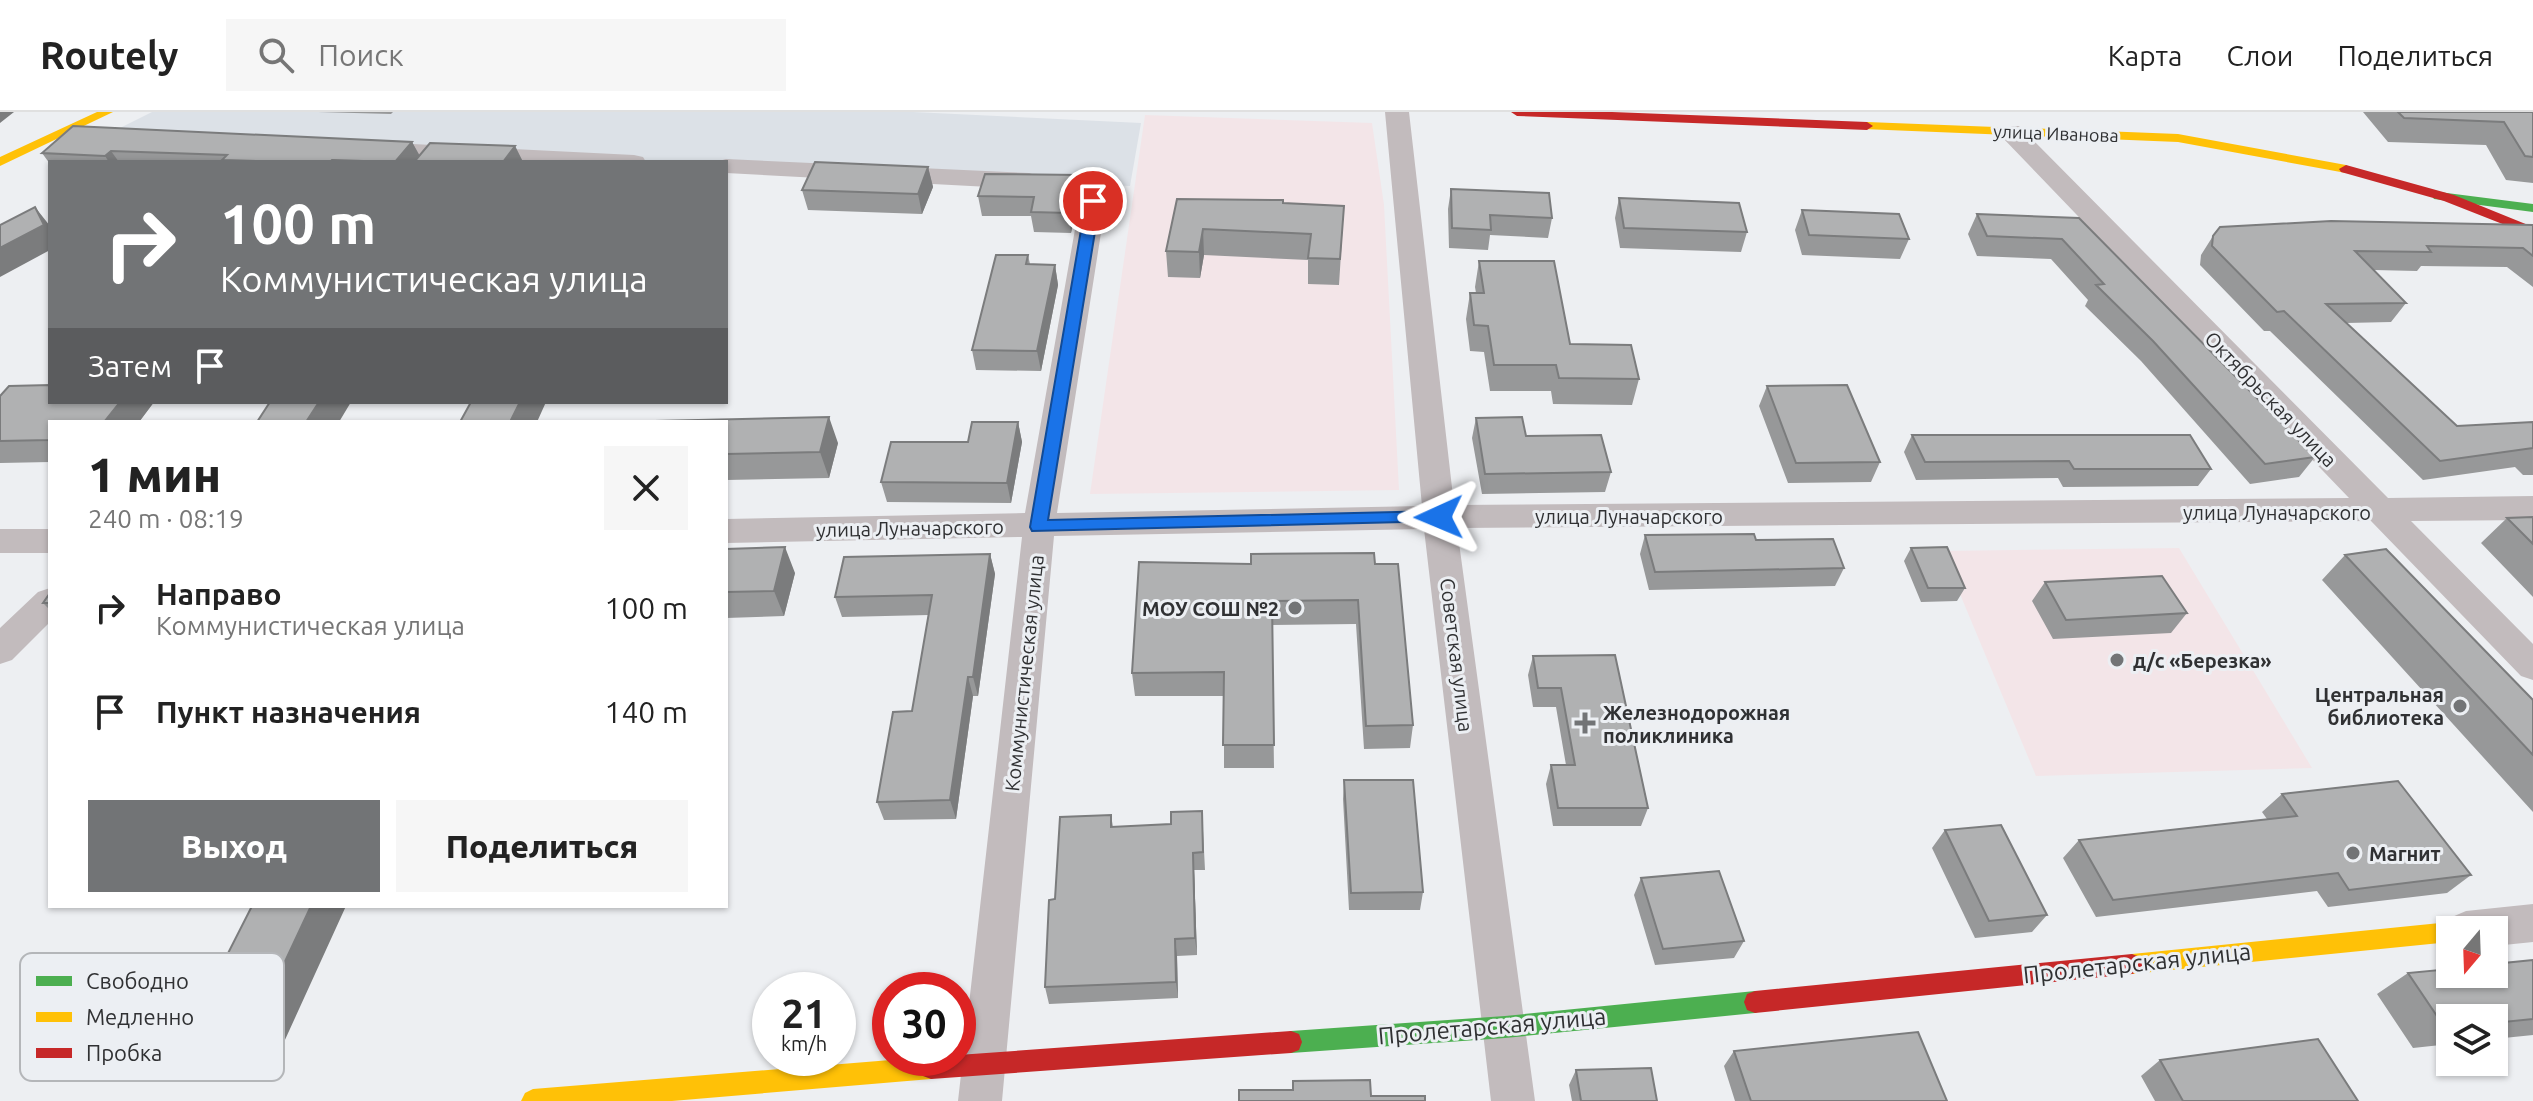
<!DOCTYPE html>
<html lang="ru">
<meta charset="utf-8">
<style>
:root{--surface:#fff;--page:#f6f6f6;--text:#222;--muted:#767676;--line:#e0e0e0;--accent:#727476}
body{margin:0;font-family:Ubuntu,sans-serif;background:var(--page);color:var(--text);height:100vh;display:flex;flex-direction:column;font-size:30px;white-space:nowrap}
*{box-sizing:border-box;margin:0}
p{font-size:26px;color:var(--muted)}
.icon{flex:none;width:44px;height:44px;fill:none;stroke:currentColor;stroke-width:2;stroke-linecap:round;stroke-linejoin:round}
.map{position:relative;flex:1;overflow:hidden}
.sheet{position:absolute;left:48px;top:308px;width:680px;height:488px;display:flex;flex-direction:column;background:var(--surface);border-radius:0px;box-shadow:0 2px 6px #0004}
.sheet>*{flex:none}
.top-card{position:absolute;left:48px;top:48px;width:680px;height:244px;border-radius:0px;box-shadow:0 2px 6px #0004;background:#727476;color:#fff;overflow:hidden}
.needle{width:52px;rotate:199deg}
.fabs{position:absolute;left:2436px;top:804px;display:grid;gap:16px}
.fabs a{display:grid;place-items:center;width:72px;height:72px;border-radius:0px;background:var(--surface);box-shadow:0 2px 6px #0004;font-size:40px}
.speed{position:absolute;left:752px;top:860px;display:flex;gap:16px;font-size:40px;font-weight:700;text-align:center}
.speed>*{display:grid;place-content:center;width:104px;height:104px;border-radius:50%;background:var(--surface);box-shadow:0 2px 6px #0004;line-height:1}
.speed small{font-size:20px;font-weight:400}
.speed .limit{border:12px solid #d22;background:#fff;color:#111}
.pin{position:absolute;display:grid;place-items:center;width:68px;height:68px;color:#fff;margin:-34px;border:4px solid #fff;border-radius:50%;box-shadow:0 2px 8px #0007}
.me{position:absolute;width:88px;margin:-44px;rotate:269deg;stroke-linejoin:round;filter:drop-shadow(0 0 6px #0008)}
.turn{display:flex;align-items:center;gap:28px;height:168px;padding:0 40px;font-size:36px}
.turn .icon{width:104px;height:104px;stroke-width:2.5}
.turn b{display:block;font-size:56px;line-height:68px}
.then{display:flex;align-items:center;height:76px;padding:0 40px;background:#0003;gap:16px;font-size:30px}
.round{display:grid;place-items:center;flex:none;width:84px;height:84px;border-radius:0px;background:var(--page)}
.head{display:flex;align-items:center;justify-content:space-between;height:136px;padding:0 40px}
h1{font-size:48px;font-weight:800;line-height:60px}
.action{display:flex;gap:16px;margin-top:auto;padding:16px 40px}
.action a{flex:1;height:92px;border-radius:0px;background:var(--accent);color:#fff;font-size:32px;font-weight:800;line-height:92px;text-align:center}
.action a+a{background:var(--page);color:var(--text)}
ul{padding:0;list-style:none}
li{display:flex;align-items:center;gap:24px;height:104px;padding:0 40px}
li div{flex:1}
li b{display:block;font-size:30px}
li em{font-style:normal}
header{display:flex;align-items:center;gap:48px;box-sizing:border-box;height:112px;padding:0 40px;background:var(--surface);border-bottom:2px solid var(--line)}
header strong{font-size:38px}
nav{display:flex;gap:44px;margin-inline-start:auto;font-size:28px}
.search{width:560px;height:72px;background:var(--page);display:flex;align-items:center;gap:20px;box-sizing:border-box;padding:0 28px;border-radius:0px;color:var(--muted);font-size:30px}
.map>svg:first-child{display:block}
.built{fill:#dce1e7}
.education{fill:#f3e5e8}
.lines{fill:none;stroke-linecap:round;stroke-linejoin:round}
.street{fill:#c2bbbd;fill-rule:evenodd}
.fast{fill:#4caf50;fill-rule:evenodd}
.slow{fill:#ffc107;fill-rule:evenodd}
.jam{fill:#c62828;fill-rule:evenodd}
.wall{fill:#979899}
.shaded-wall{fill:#7b7c7d}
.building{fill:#b0b1b2;stroke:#7b7c7d;stroke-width:2}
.route{fill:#1a73e8;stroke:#114b97;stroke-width:2}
.poi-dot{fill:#727476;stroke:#eceff3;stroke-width:3}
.labels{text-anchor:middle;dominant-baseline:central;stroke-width:6;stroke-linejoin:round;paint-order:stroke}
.far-street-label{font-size:18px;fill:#303133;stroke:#eceff3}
.street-label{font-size:20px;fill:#303133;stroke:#eceff3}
.poi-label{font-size:20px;font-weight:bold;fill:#303133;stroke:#eceff3;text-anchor:start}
.near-street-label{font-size:24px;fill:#303133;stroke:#eceff3}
.key{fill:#eceff3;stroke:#b4b6b9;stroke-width:2}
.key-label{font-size:22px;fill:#303133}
</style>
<header>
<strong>Routely</strong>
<div class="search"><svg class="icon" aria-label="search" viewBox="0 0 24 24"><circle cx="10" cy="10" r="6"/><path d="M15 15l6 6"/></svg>Поиск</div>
<nav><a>Карта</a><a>Слои</a><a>Поделиться</a></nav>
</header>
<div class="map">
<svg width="2533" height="989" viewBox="0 0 2533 989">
<rect width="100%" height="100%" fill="#edeff2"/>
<!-- built -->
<path class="built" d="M152 0H913L1141 11 1130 74 726 54V50H639L104 24Z"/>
<!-- education -->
<path class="education" d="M1145 3 1372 11 1384 93 1399 378 1090 382Z
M2179 436 2312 656 2036 664 1942 439Z"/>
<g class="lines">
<!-- street -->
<path class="street" d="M1385 0H1409L1454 393 2349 386 2001 24 1998 19 2001 14H2019L2388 386 2533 384V408L2411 409 2533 532V568L2521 564 2371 409 1457 416 1535 989H1491L1424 417 1054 424 1002 989H958L1022 425 726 431V407L1025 401 1080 89 1084 84H1102L1106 89 1057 401 1422 394Z
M371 30 634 43 643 45 646 50H485L362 42 359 37 362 32Z
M726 47 1029 61 1038 64 1042 69 1038 74 1029 77 726 61V50H716Z
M0 417H50V441H0Z
M50 476V510L12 548 0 552V516L38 480Z
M2533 792V830L2494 834V818H2450V828L2446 818 2452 805 2466 799Z"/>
<!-- fast -->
<path class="fast" d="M2439 80 2533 92V100L2434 87 2432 84Z
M1755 879 1763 882 1766 890 1763 898 1755 901 1505 926 1291 941 1283 938 1280 930 1283 922 1291 919 1505 904Z"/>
<!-- slow -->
<path class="slow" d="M97 0H113L0 54V45Z
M1867 10 2178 22 2346 53 2353 57 2346 61 2178 30 1863 17 1861 14Z
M2450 810 2458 813 2460 818H2450V830L2132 862 2124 859 2121 852 2124 845 2132 842Z
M915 946 939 948 943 956 939 964 931 967 672 989H521L525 981 533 977Z"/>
<!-- jam -->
<path class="jam" d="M1511 0H1612L1867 10 1873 14 1867 18 1517 4Z
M2346 53 2454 83 2533 115V124L2444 89 2341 60 2339 57Z
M2132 842 2140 845 2143 852 2140 859 2132 862 1755 901 1747 898 1744 890 1747 882 1755 879Z
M1291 919 1299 922 1302 930 1299 938 1291 941 931 967 923 964 919 956 923 948 958 946V943Z"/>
</g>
<!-- wall -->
<path class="wall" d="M318 0H393L391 2Z
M2363 0H2533V71L2506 68 2486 33 2388 30Z
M73 14 412 30 420 44 515 34 523 50H50V52L42 41Z
M928 55 933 75 922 102 808 98 802 78Z
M1079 63 1081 83 1077 88 1071 121 1034 120 1031 104H982L978 84Z
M1451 77 1552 106 1548 126 1490 123 1488 138 1449 136 1448 97Z
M1619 86 1747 120 1741 140 1620 136 1615 106Z
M1177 87 1344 94 1339 173 1308 172V148L1204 143 1200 166 1168 165 1166 139Z
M1802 98 1909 127 1900 147 1802 143 1795 118Z
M1977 102 2079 106 2315 345 2299 365 2250 372 2141 249 2085 194 2088 188 2051 147 1977 144 1968 122Z
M2533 113V175L2507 155 2421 154 2417 159 2374 158 2406 191 2391 210 2346 211 2457 314 2533 310V363H2523L2515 355 2423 368 2270 219H2264L2200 153 2201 143 2213 124Z
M1028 143 1030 152 1055 153 1058 173 1041 259 976 258 972 238Z
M1479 149 1570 232 1639 267 1632 293 1553 292 1551 279H1490L1484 240 1470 239 1466 207 1470 181H1476L1475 175Z
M1767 274 1880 350 1871 370 1788 371 1759 294Z
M0 284 154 290 139 310H50V350L0 351Z
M1476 306 1526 324 1611 360 1605 380 1482 382 1472 326Z
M726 310 838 331 829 366 726 368Z
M1018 310 1022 330 1011 391 887 390 881 370 968 330Z
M1912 323 2211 357 2198 374 2063 375 2058 366 1916 368 1904 340Z
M2533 405V485L2481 431 2507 406Z
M1645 423 1756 428 1844 456 1835 474 1649 478 1640 442Z
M1911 436 1965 476 1957 489 1921 490 1904 449Z
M726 437 795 461 784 504 726 506Z
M990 442 995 462 978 584H973L956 707 884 708 877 690 912 599 929 503 842 505 835 485Z
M2345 443 2533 588V700L2322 468Z
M1251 452H1375L1413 613 1410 636 1364 637 1356 512 1272 513 1274 656H1224V584H1135L1132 561Z
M2045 470 2187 501 2171 521 2053 527 2032 489Z
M50 481V498L43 491Z
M1615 543 1648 696 1641 714H1553L1546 672 1551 653H1566L1556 595H1533L1528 563 1533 544Z
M1344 668 1423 780 1420 798H1349L1343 687Z
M2282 682 2471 763 2447 781 2328 795 2317 779 2096 805 2063 746 2079 728 2267 707 2262 700Z
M1202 699 1205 758H1194L1197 843 1177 844 1178 886 1049 892 1045 875 1055 787 1111 703 1113 715 1171 712Z
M1945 718 2047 803 2032 820 1975 826 1932 736Z
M1641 766 1744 829 1734 846 1655 853 1634 783Z
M252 794 279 941 217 942 187 922Z
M2533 848V923L2494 927V906H2450V932L2413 936 2377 882 2408 861Z
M1734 939 1947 989H1735L1724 954Z
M2160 948 2358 989H2155L2141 964Z
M1576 958 1657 989H1572L1569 973Z"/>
<!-- shaded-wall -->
<path class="shaded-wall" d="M0 0H14L0 11Z
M412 30 423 50H395Z
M515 34 523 50H503Z
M111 39 119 50H109L105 44Z
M928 55 933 75 922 102 918 82Z
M1079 63 1081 83 1077 88 1071 121 1069 101 1075 69Z
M35 95 50 114V138L0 165V136Z
M1203 117 1204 143 1200 166 1199 140Z
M1055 153 1058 173 1041 259 1037 239Z
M120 290H154L139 310H104Z
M319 290H351L339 310H306Z
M520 290H546L537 310H510Z
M829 305 838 331 829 366 820 340Z
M1018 310 1022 330 1011 391 1007 371Z
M785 435 795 461 784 504 774 479Z
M990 442 995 462 978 584 973 565Z
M968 565 973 584 956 707 950 688Z
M1193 741 1194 758 1197 843 1195 826Z
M311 794H346L279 941 251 922Z
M1175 827 1177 844 1178 886 1176 870Z"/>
<!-- building -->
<path class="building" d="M2398 0H2533V45L2525 44 2504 10 2404 6Z
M73 14 412 30 395 50 332 48 330 50H257L258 49 222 48 227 43 111 39 105 44 42 41Z
M430 31 515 34 503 50H414Z
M815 50 928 55 918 82 802 78Z
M985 62 1079 63 1075 69 1069 101 1031 100 1034 85 978 84Z
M1451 77 1549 81 1552 106 1490 103 1491 118 1452 116Z
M1619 86 1739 91 1747 120 1624 116Z
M1177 87 1283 88V91L1344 94 1340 147 1308 146 1311 122 1203 117 1199 140 1166 139Z
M35 95 44 113 0 136V113Z
M1802 98 1899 102 1909 127 1809 123Z
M1977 102 2079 106 2315 345 2265 352 2153 229 2096 173 2104 172 2062 127 1987 124Z
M2331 109 2533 113V144L2523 136 2427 134 2431 140 2355 139 2406 191 2326 192 2457 314 2533 310V336L2440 349 2284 199 2277 200 2212 134 2213 124 2220 115Z
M996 143H1028L1026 152 1055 153 1037 239 972 238Z
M1479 149H1554L1570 232 1631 233 1639 267 1559 266 1556 253H1494L1488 214 1474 213 1470 181H1484Z
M50 273V290H120L104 310H50V328L0 329V284L9 274Z
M1847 273 1880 350 1796 351 1767 274Z
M270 290H319L306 310H257Z
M471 290H520L510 310H460Z
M829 305 820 340 726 342V310H611Z
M1522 305 1526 324 1601 323 1611 360 1485 362 1476 306Z
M972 310H1018L1007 371 881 370 891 330H968Z
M1912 323H2190L2211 357H2074L2069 349 1925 350Z
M2533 405V432L2507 406Z
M1754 422 1756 428 1833 427 1844 456 1655 460 1645 423Z
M785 435 774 479 726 480V437Z
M1947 435 1965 476H1928L1911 436Z
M2386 437 2533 588V643L2345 443Z
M1374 441 1375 452H1398L1413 613 1366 614 1358 488 1272 489 1274 633H1223L1224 560 1132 561 1139 450 1251 452V442Z
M990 442 973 565H968L950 688 877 690 893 600 912 599 932 483 835 485 844 445Z
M2162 464 2187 501 2066 508 2045 470Z
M50 481V491H43Z
M1615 543 1648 696H1558L1551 653H1575L1561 576H1538L1533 544Z
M1344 668H1413L1423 780 1351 781Z
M2398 669 2471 763 2349 778 2338 761 2113 788 2079 728 2297 704 2282 682Z
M1202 699 1203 740 1193 741 1195 826 1175 827 1176 870 1045 875 1049 788 1055 787 1060 705 1111 703V715L1171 712V700Z
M2001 713 2047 803 1989 809 1945 718Z
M1719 759 1744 829 1663 837 1641 766Z
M252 794H311L251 922H187Z
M2533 848V907L2494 911V906H2450V915L2445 916 2408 861 2450 857V862H2494V852Z
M1918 920 1947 989H1751L1734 939Z
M2318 927 2358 989H2183L2160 948Z
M1651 956 1657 989H1581L1576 958Z
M1370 968 1371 984H1425V989H1239V978H1293V969Z"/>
<!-- route -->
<path class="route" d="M1093 85 1100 89 1048 408 1439 399 1445 401 1448 405 1445 409 1032 419 1030 415 1086 89Z"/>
<!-- markers -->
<g class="poi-dot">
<circle cx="1295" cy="496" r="8"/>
<circle cx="2117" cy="548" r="8"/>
<circle cx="2460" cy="594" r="8"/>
<path d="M1581 599h8v8h8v8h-8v8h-8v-8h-8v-8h8z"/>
<circle cx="2353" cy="741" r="8"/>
</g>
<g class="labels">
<!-- far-street labels -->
<g class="far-street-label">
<text transform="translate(2056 21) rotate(2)">улица Иванова</text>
</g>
<!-- street labels -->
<g class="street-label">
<text transform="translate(2271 287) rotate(46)">Октябрьская улица</text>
<text x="2277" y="400">улица Луначарского</text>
<text x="1629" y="404">улица Луначарского</text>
<text transform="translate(910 416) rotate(-1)">улица Луначарского</text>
<text transform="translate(1457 543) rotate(83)">Советская улица</text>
<text transform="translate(1024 561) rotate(-84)">Коммунистическая улица</text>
</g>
<!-- poi labels -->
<g class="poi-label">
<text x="1279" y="496" text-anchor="end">МОУ СОШ №2</text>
<text x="2133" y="548">д/с «Березка»</text>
<text x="2444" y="582" text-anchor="end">Центральная<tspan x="2444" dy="23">библиотека</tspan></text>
<text x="1603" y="600">Железнодорожная<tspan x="1603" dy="23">поликлиника</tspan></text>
<text x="2369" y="741">Магнит</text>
</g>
<!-- near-street labels -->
<g class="near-street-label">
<text transform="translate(2137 851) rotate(-6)">Пролетарская улица</text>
<text transform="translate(1492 914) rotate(-5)">Пролетарская улица</text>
</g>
</g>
<!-- legend -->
<rect x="20" y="841" width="264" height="128" rx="12" class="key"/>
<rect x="36" y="864" width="36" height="10" fill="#4caf50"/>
<rect x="36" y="900" width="36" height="10" fill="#ffc107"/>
<rect x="36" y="936" width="36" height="10" fill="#c62828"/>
<g class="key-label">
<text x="86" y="877">Свободно</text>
<text x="86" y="913">Медленно</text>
<text x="86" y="949">Пробка</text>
</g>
</svg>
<div class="fabs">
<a><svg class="needle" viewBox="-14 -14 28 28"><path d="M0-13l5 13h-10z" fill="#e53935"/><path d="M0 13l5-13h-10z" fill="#767676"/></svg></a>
<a><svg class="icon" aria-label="layers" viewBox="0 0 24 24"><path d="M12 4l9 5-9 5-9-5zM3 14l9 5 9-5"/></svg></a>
</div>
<div class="speed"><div>21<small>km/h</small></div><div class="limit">30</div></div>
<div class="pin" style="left:1093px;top:89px;background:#d93025"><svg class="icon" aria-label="arrive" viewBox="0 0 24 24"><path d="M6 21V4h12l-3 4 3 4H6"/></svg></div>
<svg class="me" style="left:1439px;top:405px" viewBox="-20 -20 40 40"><path d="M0-17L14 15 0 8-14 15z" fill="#1a73e8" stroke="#fff" stroke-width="4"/></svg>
<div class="top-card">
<div class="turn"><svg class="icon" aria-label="right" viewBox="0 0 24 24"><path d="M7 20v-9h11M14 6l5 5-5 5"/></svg><div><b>100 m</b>Коммунистическая улица</div></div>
<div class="then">Затем<svg class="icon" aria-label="arrive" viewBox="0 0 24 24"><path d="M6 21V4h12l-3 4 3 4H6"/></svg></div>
</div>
<section class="sheet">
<div class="head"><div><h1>1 мин</h1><p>240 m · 08:19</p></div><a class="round"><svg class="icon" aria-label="close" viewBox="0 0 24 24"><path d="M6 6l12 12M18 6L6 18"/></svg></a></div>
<ul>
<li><svg class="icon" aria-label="right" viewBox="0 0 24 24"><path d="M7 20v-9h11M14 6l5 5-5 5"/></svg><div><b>Направо</b><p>Коммунистическая улица</p></div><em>100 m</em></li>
<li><svg class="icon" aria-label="arrive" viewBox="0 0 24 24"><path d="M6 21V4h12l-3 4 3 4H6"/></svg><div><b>Пункт назначения</b></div><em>140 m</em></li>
</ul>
<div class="action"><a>Выход</a><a>Поделиться</a></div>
</section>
</div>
